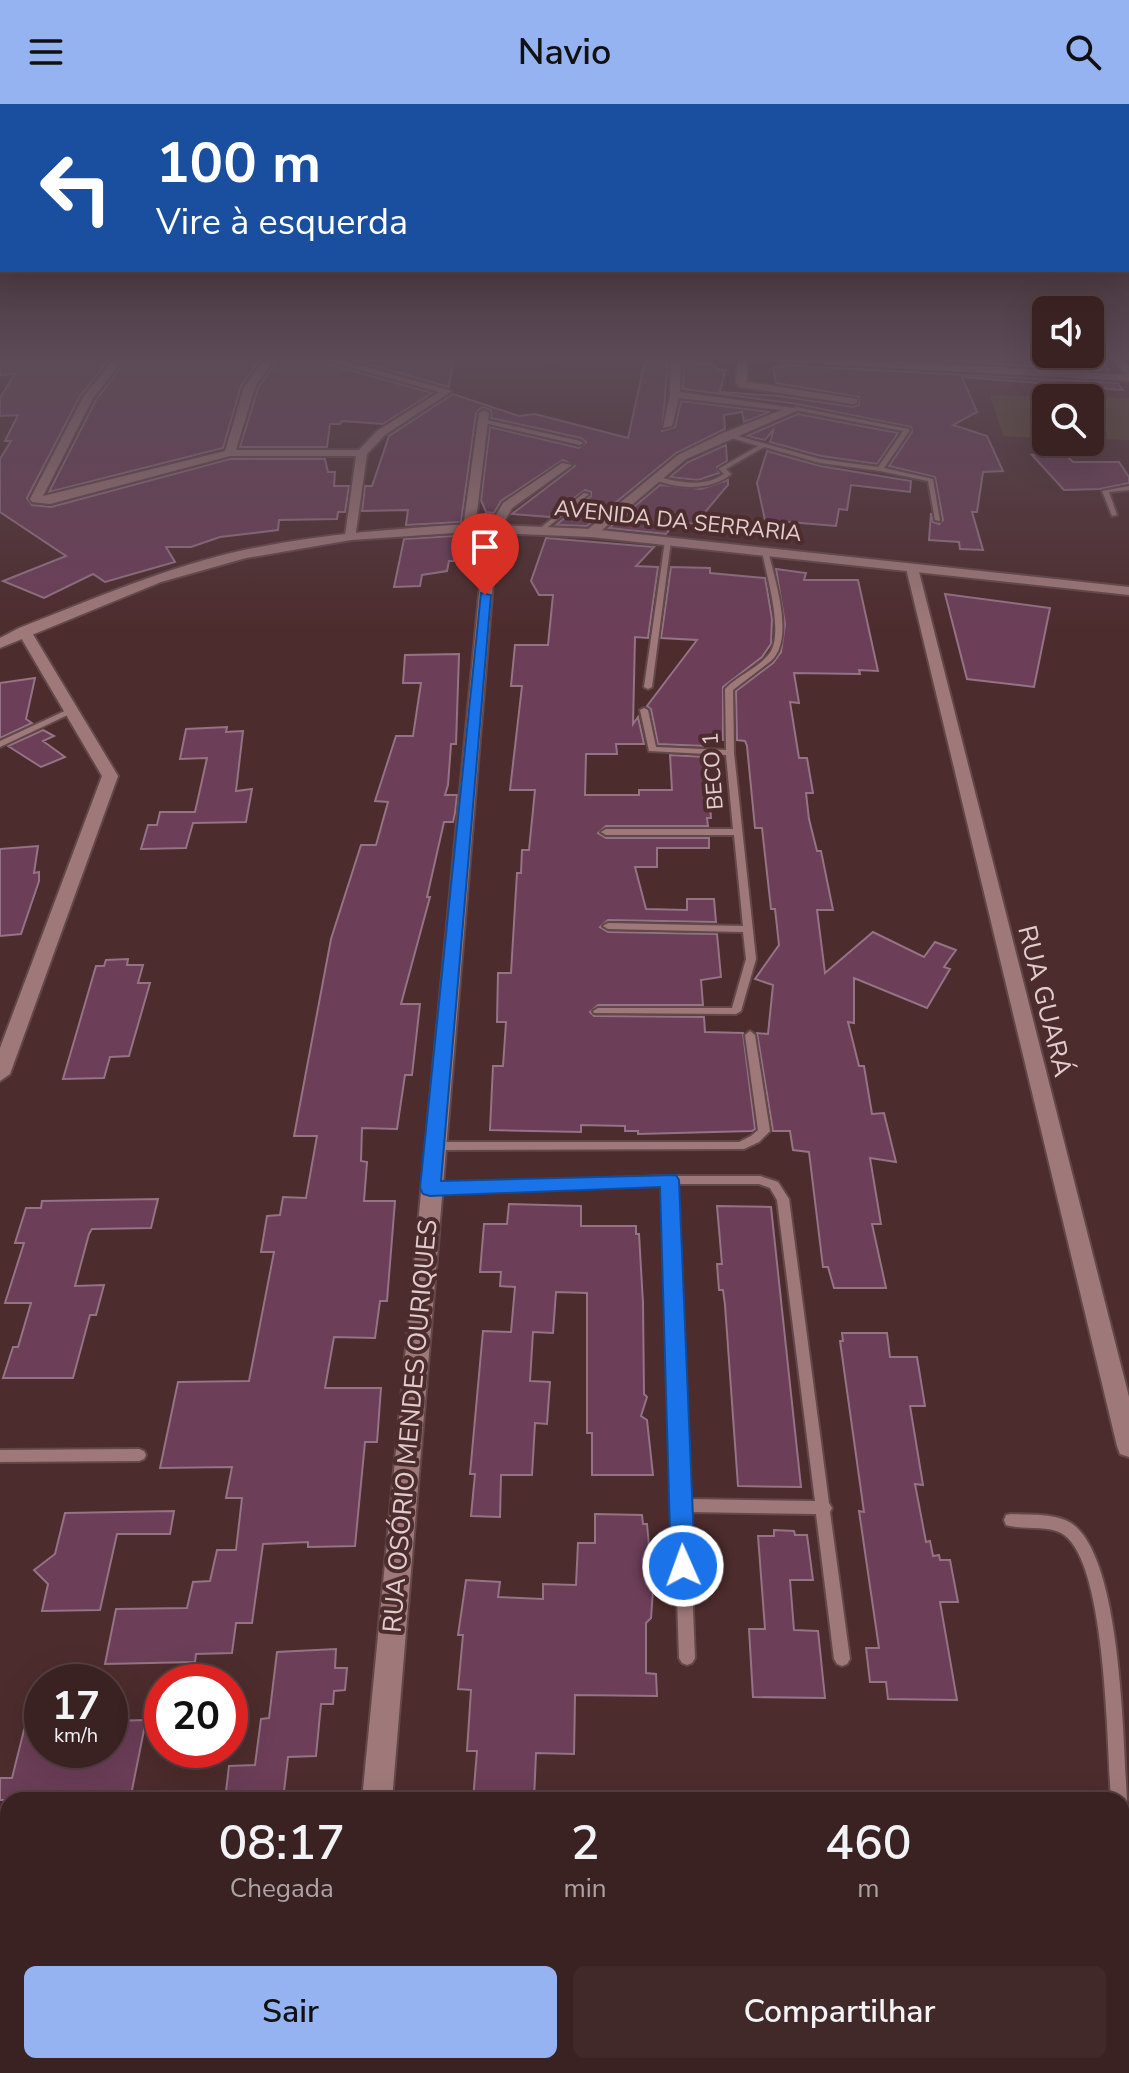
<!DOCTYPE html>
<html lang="pt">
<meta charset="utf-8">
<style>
:root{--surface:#3a2122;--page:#41292a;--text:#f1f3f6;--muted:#aba3a5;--line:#543e40;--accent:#95b2f1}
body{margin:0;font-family:"Nunito Sans",sans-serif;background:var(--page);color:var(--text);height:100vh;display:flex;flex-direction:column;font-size:30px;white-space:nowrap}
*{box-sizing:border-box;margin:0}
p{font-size:26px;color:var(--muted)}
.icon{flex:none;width:44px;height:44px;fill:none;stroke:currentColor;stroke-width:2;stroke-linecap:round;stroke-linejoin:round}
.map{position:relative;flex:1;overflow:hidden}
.details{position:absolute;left:0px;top:1688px;width:1130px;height:282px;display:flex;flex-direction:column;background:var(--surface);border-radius:24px 24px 0 0;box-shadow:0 8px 32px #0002,0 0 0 2px var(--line)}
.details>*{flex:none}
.top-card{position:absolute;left:0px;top:0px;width:1130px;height:168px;box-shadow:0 8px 32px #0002,0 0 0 2px var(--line);background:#1a4fa0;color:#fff;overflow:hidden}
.fabs{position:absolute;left:1032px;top:192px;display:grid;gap:16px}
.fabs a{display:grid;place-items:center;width:72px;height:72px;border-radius:12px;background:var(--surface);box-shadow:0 8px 32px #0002,0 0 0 2px var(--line);font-size:40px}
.speed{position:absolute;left:24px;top:1560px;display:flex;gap:16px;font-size:40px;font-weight:700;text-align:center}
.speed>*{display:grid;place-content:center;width:104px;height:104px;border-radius:50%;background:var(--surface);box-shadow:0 8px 32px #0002,0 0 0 2px var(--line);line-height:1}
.speed small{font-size:20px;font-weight:400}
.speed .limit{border:12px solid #d22;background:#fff;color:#111}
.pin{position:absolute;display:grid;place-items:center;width:68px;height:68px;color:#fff;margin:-82px -34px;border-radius:50% 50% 50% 0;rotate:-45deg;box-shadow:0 0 8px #0007}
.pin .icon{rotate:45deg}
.me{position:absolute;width:88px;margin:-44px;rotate:358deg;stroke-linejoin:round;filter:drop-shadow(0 0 6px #0008)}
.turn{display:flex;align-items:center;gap:28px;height:168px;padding:0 24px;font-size:36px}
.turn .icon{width:104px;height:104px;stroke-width:2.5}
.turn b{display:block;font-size:56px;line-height:68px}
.eta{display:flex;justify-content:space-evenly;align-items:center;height:136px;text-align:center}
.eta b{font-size:48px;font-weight:600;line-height:56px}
.action{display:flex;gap:16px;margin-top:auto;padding:16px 24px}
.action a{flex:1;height:92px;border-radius:12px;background:var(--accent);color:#111;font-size:32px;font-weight:600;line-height:92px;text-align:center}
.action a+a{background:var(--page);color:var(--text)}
header{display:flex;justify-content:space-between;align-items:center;height:104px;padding:0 24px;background:var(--accent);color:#111;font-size:36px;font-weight:600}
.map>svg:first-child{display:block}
.green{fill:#5a4a2a}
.building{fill:#6c3e58;stroke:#937384;stroke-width:2}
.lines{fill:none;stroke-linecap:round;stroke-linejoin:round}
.lane-casing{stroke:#634849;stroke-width:4}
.street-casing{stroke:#634849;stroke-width:4}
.secondary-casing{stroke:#634849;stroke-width:4}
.lane{fill:#9f7979;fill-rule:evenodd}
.street{fill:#9f7979;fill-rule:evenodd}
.secondary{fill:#9f7979;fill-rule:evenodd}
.route{fill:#1a73e8;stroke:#114b97;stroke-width:2}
.labels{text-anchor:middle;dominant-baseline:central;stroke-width:8;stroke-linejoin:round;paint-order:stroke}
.far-street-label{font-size:22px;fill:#e2cdcd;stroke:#4d2c2d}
.street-label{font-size:26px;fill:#e2cdcd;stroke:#4d2c2d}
</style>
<header><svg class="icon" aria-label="menu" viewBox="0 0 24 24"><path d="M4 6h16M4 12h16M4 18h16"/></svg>Navio<svg class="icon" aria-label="search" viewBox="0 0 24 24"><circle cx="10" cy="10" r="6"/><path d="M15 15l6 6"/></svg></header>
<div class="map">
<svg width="1129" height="1969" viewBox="0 0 1129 1969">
<rect width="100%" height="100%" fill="#4d2c2d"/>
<!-- green -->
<path class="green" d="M990 291 1129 294V336L1090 335V294H1046V334L1003 332Z
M755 1962H927L929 1969H756Z"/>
<!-- building -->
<path class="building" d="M0 250H114L80 292 27 394 32 401 51 403 230 355H325L328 368H335L334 382H349L345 408H338L337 415 279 416 278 426 220 433 191 443H166L175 458 105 478 93 470 44 494 3 477 66 452 0 408V355L11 337H5L18 311 0 312V294L15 270 0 271Z
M131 250H264L241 282 223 344 49 388 96 296Z
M282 250 329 260 432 289 383 320 342 317 340 320H330L327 343H240L258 284Z
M331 250H454L449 283Z
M835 250 1082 251 1084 255H1101L1109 267Z
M645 257H668L662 327 675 323 681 297 770 308 744 318 742 308 724 311 725 325 676 349 587 422 556 421 591 392V388L585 386 549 413 512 410 575 362 563 356 501 397 494 409 486 408 481 396 490 323 579 344 586 338 581 334 491 314V306L482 303 476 309 461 418 406 421 408 406 362 407 365 382H372L389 332 453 290 519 312 535 310 628 334Z
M684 257 714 260 717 266H725L720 288 779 292 853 303 859 301V293L776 279 773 263H783L781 261 1118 279 1123 286 962 273 977 308 953 321 987 332 1003 367 983 368 977 408H972L983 446 960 445 959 438 929 436 931 409 933 418 939 420 943 416 935 373 889 362 912 328 911 323 797 300 683 285Z
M798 310 898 329 877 360 821 352 770 338 774 325 765 336 747 332Z
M726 341 727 357 717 363 719 369 698 376 670 373 688 358Z
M767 347 820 362 911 377 910 388 851 381 847 406 839 405 836 422 765 416 757 379Z
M1065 350 1073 358H1119L1129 373V379L1100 385 1064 386 1032 351Z
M728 376V381L695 420 677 417 666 430 609 424 660 381 701 385Z
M470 431 467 457H449L447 467 422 471 420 482 394 483 404 435Z
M546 434 654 443 636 462 658 463 648 534 635 533 633 620 638 613 644 640H616L617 650H586L585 691H639V686H672L670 651 706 653 711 714H707L708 722H606L598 729 606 734H709V744H657V763H635L646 805 687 806V795H714L716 818 608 816 600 823 608 828 717 830 721 873 701 876 703 901H598L590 908 594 912 704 913 705 928 743 929 755 1025 752 1027 638 1030V1027H625V1022L581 1021V1028L490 1026 493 962H503L506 918H497L498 869H511L517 769H521L522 746H529L535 686H510L522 582H511L515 541H548L553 491H539L531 477Z
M671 463 710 464V469L765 474 767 485 772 515 771 540 762 553 723 583V636H705V642L658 640 651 605 647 602 697 536 661 534Z
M776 465 806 469 804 476H858L878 567 859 566 860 570 794 569 799 599 790 598 799 654H807L813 689H806L809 715 817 747H821L833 806H817L825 869 873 828 924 853 935 838 956 846 944 863 950 865 927 904 854 874V919L848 918 859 962H864L872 1010 884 1009 896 1058 870 1054 881 1120H872L886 1184H834L828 1163H823L809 1048 793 1046 790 1027H773L757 929 768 930 773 881 755 875 779 841 775 805H771L762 724H755L747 642 745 637 737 636 736 587 773 559 781 548 785 520Z
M945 490 1050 504 1034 583 967 575Z
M459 550 456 640H451L448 681 445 691H457L455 709 453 718H444L427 793H430L401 900H420L412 971H405L397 1025 362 1024 361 1057 367 1058 364 1097H395L387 1197H380L375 1234 334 1233 325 1284H381L377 1338H365L355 1442 308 1443V1438L263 1440 252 1519H236L232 1549 196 1550 195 1558 105 1560 116 1505 187 1504 193 1478 210 1477 217 1446H236L242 1394H226L232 1363 160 1364 178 1278 249 1277 274 1148H261L267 1112 280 1111 283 1093 306 1094 317 1032H294L331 835 361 741H376L388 698 375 697 396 632H413L421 579H403L405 551Z
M35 574 26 615 32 619 0 634V579Z
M227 623 226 628 243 627 236 687 252 685 246 718 193 719 186 744 141 745 148 721H157L160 708H195L207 654 180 655 186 625Z
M43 626 54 632 43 637 65 653 41 663 8 642Z
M38 742 34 769 39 768V777L21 830 0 832V745Z
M128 855 127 861H143L138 879H150L129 952 110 953 104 974 63 975 96 862H104L106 856Z
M158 1095 151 1124 92 1125 89 1130 75 1182 104 1181 96 1211H90L73 1274H3L13 1243H18L31 1199H5L24 1139H15L26 1104H41L42 1097Z
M509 1100 581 1102V1122H636V1130H639L643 1199 644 1290 647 1293 641 1312 647 1316 653 1371H592V1329H587V1189L556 1188 553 1229 533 1228 530 1277 550 1278 547 1320 535 1319 532 1371H501L500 1413 471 1412 475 1370H470L483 1227 511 1228 515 1183 500 1182 501 1168H480L484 1120H507Z
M717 1102 771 1103 801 1383 738 1382 725 1201 723 1186H719L717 1160H722Z
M842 1229H887L890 1253H917L925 1302H910L923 1381 915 1380 926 1438 930 1437 933 1452 939 1451 940 1456H950L958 1498H940L957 1596 888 1595 886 1578H870L866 1544H879L859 1407 864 1408 840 1237H843Z
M174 1407 170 1430H117L100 1506 42 1507 48 1480 34 1466 55 1450 65 1409Z
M595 1410 642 1411 643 1420H647L653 1486 651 1514 646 1519V1569L656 1570 657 1592 575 1591 574 1650 536 1649 534 1696H473L477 1647H467L471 1586 458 1585 463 1531H458L466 1476 500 1478 498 1493 543 1495V1480L576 1481 578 1439H595Z
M774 1426 794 1427 795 1431H807L813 1476H790L794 1526 818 1527 825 1594 753 1593 749 1525H765L758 1432H774Z
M336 1545 335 1564H347L345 1586 334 1587 333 1600H321L316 1652 288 1653 283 1696H225L229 1662 255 1661 261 1615 269 1614 277 1548Z
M34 1586 42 1587V1646H110V1617L146 1616 130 1696H0V1674H12Z"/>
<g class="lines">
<defs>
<path id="lane" d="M796 303 909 325 910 326 884 364 933 375 940 417 935 416 928 377 880 367 820 359 764 343 726 365 731 370 730 371C707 388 675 385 650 374L653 372C677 377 702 385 724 370L719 365 720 364 758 342 725 332 724 331 727 329 820 355 878 363 903 327 794 306V304Z
M482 315 580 337 583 339 580 341 480 318V316Z
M1129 382V386L1109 388 1117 411 1112 412 1102 387Z
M584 389 589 390 543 427H539V425Z
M668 435 671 437 652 583 648 585 644 583 665 437Z
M765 445 768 447C775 476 795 535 771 557L733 586 734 649 756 855 741 907 736 910 594 909 593 907 598 904H732L746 855 743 828 608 825 603 822 608 819 743 822 734 731H606L601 728 606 725H733L726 651 649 647 640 606 644 604 648 606 656 643 726 646 725 585C738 571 757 565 769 550 785 531 766 470 762 447Z
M69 605H75L76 607 0 643V637Z
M750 927 755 931 770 1027 759 1038 744 1045 435 1046 431 1045 429 1042 431 1039 435 1038H739L751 1032 758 1026 745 931Z
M669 1072H760L778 1078 789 1095 829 1399 832 1404 830 1408 850 1555 847 1560 842 1562 837 1560 834 1555 816 1410 689 1408 695 1554 692 1559 687 1561 682 1559 679 1554 663 1081 431 1088 427 1087 425 1084 427 1081 431 1080ZM675 1080H759L770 1084 777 1096 815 1397 688 1395Z
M139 1345 144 1347 146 1351 144 1355 139 1357 0 1358V1346Z
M1011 1410C1029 1411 1055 1409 1071 1419 1122 1452 1123 1637 1127 1696L1125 1702 1122 1703V1696H1111C1107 1645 1107 1453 1061 1429 1046 1421 1022 1426 1006 1421L1004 1416 1006 1411Z
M1122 1706 1128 1708 1129 1711V1751L1123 1749 1122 1746Z"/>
<path id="street" d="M118 250H128L93 294 43 392 225 347 244 283 268 250H279L255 283 236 346H359L377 327 439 288 303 250H320L452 287 385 331 367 350 355 435 345 432 356 352H230L50 400 32 398 30 395 83 293Z
M547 250H557L554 257H548Z
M671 250 834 253 1125 271 1110 250H1120L1129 262V277L747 256V278L857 295V299L853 300 740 283 736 279 737 256 681 254 680 288 801 305 686 355 595 432H587V426L678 351 723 329 782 306 679 294 672 322 663 324 670 290Z
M484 306 489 309 475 424 469 428 463 424 479 309Z
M562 359 572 361 512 404 497 430 392 1696H362L485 430 503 399Z
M912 460 918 464 1129 1293V1353L1120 1350 1117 1342 906 464Z
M24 523 31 527 118 672 10 970 0 977V944L102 672 17 527Z
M337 1962H371L370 1969H336Z"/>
<path id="secondary" d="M469 420 591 425 1129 483V491L591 433 469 428 351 436 246 454 161 478 0 544V534L19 524C93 495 167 463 244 446 319 430 394 425 469 420Z"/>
</defs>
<!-- lane casing -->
<use href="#lane" class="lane-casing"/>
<!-- street casing -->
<use href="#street" class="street-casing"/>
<!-- secondary casing -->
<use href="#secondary" class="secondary-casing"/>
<!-- lane -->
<use href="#lane" class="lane"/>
<!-- street -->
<use href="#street" class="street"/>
<!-- secondary -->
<use href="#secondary" class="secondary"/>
</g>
<!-- sky -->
<linearGradient id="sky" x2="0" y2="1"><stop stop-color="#2a1819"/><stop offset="0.48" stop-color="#5c4b57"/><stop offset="1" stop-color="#5c4b57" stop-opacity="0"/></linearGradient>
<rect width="1129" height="526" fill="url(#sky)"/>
<!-- route -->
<path class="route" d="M481 489 491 491 441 1077 676 1071 679 1076 695 1462 692 1470 683 1473 675 1470 671 1462 660 1083 430 1092 423 1090 420 1084Z"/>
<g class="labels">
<!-- far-street labels -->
<g class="far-street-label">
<text transform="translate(678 417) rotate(6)">AVENIDA DA SERRARIA</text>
<text transform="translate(713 667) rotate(-94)">BECO 1</text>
</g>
<!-- street labels -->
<g class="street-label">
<text transform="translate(1045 897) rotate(76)">RUA GUARÁ</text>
<text transform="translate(410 1322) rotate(-85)">RUA OSÓRIO MENDES OURIQUES</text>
</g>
</g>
</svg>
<div class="fabs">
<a><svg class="icon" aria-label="sound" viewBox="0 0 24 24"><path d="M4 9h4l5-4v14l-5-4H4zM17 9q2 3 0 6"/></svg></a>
<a><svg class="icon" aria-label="search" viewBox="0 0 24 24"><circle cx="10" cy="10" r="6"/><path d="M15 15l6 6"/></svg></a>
</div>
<div class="speed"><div>17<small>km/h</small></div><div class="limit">20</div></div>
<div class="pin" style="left:485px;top:491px;background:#d93025"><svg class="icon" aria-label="arrive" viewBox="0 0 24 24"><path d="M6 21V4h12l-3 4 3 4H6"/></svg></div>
<svg class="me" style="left:683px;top:1462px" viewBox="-20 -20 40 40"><circle r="17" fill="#1a73e8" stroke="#fff" stroke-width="3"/><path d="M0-11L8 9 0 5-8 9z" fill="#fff"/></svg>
<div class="top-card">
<div class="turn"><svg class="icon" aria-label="left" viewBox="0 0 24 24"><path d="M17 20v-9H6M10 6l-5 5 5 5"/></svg><div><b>100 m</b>Vire à esquerda</div></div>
</div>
<section class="details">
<div class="eta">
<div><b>08:17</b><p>Chegada</p></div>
<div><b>2</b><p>min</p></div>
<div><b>460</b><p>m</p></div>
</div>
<div class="action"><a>Sair</a><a>Compartilhar</a></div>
</section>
</div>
